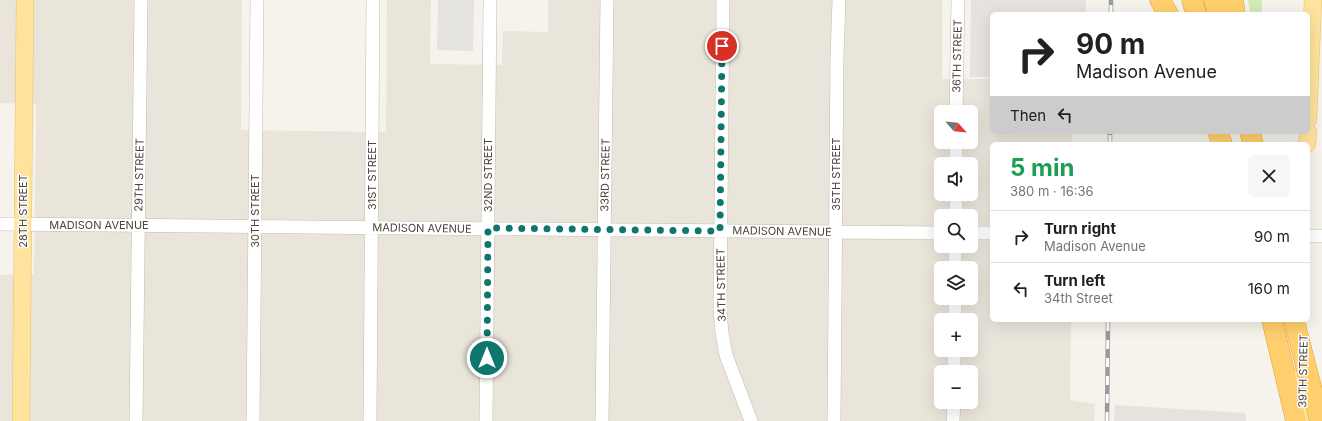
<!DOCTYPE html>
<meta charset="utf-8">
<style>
:root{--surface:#fff;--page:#f6f6f6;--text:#202124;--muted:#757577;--line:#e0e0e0}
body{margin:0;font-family:Inter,sans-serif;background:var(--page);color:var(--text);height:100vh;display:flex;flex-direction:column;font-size:15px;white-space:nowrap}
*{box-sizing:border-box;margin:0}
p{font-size:13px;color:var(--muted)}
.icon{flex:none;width:22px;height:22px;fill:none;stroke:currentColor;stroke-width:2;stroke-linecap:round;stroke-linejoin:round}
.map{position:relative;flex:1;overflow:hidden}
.sheet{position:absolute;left:990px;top:142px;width:320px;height:180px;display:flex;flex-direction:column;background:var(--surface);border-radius:6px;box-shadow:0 4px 16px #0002}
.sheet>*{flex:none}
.guide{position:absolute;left:990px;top:12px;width:320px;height:122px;border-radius:6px;box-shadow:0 4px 16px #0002;background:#fff;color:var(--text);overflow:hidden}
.needle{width:26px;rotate:117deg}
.tools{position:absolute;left:934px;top:105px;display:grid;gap:8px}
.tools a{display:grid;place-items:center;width:44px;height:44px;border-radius:6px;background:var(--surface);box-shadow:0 4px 16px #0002;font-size:20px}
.pin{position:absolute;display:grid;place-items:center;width:34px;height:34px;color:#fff;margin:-17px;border:2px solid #fff;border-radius:50%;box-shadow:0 1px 4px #0007}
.me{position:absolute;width:44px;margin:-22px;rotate:0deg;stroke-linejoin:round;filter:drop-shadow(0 0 3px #0008)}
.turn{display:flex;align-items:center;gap:14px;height:84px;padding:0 20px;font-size:18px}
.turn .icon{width:52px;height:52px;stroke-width:2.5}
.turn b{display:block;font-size:28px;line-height:34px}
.then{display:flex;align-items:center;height:38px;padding:0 20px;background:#0003;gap:8px;font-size:15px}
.round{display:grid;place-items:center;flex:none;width:42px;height:42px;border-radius:6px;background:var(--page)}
.headline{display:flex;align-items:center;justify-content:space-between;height:68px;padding:0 20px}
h1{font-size:24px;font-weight:700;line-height:30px;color:#1e9e55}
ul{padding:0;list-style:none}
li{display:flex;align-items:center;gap:12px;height:52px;padding:0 20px;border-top:1px solid var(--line)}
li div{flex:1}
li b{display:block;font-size:15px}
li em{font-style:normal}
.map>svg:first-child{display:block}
.residential{fill:#eae5da;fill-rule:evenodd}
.industrial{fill:#e6e2dd}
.green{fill:#d2eab5}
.parking{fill:#e5e3e0}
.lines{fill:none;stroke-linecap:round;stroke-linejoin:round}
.minor-casing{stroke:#c2bbae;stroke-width:14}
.major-casing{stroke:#e6c16a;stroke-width:18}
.highway-casing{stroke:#e0a43c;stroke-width:21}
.minor{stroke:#fff;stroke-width:13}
.major{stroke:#ffe39c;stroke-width:17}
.highway{stroke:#ffcf6e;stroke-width:20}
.rail-casing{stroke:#9a9a9a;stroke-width:4.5}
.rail{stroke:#fff;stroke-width:3;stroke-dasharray:9;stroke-linecap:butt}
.highway-bridge-casing{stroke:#e0a43c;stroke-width:21;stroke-linecap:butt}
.highway-bridge{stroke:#ffcf6e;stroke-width:20}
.route{stroke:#0f766e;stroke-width:7;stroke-dasharray:0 12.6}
.labels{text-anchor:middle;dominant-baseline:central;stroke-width:3;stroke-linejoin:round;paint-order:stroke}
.street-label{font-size:11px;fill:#4b4439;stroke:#fff}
</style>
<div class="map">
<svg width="1322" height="421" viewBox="0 0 1322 421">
<rect width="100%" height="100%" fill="#f6f3ec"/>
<!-- residential -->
<path class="residential" d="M0 0H242L241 130 386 132 387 0H431L430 64 502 65 503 31 548 32V0H942V79H992V132H1072V144H992V320H1071L1070 400 1095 404 1094 421H0V275L34 274 36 104 0 103ZM941 112H971V142H941ZM941 164H971V194H941ZM941 216H971V246H941ZM941 268H971V298H941ZM941 320H971V350H941ZM941 372H971V402H941Z"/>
<!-- industrial -->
<path class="industrial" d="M971 0H1086V14H992V77H970Z
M1115 405 1245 413 1246 421H1114Z"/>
<!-- green -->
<path class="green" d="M1248 0H1262V14H1250Z"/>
<!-- parking -->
<path class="parking" d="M438 0H474L473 51 437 50Z
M1221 413 1246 414 1245 421H1221Z"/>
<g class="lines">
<defs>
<path id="minor" d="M723 0 720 310 722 333 726 355 751 421
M956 112 958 0
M956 164V142
M956 216V194
M0 224 941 233
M971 233H992
M1308 236H1322
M955 268V246
M955 320V298
M954 372V350
M136 421 141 0
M253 421 257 0
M370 421 373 0
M486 421 490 0
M602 421 607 0
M834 421 837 55 839 0
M953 421 954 402"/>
<path id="major" d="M1308 119 1313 0
M1307 144 1308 132
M21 421 25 0
M1303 421V372"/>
<path id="highway" d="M1160 0 1168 14
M1192 0 1196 14
M1214 0 1218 14
M1233 0 1235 14
M1218 132 1222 144
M1250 132 1253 144
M1272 320 1296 421"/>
</defs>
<!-- minor casing -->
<use href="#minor" class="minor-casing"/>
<!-- major casing -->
<use href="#major" class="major-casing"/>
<!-- highway casing -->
<use href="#highway" class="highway-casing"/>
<!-- minor -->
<use href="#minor" class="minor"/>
<!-- major -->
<use href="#major" class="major"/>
<!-- highway -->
<use href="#highway" class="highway"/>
<defs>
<path id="rail" d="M1111 14V0
M1110 144V132
M1107 421 1108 320"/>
</defs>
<!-- rail casing -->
<use href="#rail" class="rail-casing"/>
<!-- rail -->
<use href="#rail" class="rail"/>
<defs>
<path id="highway-bridge" d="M1294 320 1320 421"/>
</defs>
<!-- highway-bridge casing -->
<use href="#highway-bridge" class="highway-bridge-casing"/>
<!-- highway-bridge -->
<use href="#highway-bridge" class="highway-bridge"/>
</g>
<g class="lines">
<!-- route -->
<path class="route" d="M487 358 488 228 720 231 722 46"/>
</g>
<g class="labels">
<!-- street labels -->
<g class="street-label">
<text transform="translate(957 56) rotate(-89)">36TH STREET</text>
<text transform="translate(836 174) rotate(-90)">35TH STREET</text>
<text transform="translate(139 175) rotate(-89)">29TH STREET</text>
<text transform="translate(372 175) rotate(-90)">31ST STREET</text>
<text transform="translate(488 175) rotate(-90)">32ND STREET</text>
<text transform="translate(605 175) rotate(-89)">33RD STREET</text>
<text transform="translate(23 211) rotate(-90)">28TH STREET</text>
<text transform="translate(255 211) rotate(-90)">30TH STREET</text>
<text x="99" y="225">MADISON AVENUE</text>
<text transform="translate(422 228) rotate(1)">MADISON AVENUE</text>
<text transform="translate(782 231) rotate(1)">MADISON AVENUE</text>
<text transform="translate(721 285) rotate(-91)">34TH STREET</text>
<text transform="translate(1303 371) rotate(-89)">39TH STREET</text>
</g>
</g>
</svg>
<div class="tools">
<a><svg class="needle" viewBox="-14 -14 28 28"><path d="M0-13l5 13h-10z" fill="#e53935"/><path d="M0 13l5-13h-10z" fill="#757577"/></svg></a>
<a><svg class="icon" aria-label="sound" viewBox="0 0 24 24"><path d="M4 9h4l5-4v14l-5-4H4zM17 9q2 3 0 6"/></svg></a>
<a><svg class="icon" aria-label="search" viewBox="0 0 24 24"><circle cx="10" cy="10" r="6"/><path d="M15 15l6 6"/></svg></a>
<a><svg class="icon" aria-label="layers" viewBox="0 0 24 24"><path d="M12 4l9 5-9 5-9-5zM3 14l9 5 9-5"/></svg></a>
<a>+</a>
<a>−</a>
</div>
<div class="pin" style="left:722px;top:46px;background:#d93025"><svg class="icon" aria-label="arrive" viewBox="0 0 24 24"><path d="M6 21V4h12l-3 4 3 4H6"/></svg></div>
<svg class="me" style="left:487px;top:358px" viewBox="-20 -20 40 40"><circle r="17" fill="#0f766e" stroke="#fff" stroke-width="3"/><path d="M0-11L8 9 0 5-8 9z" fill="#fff"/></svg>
<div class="guide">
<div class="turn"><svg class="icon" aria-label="right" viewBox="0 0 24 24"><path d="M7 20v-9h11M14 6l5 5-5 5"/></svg><div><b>90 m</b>Madison Avenue</div></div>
<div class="then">Then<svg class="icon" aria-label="left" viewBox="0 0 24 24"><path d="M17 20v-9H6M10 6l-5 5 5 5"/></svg></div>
</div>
<section class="sheet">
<div class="headline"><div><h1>5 min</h1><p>380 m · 16:36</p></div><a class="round"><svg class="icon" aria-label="close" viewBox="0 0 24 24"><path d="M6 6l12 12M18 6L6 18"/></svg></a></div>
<ul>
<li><svg class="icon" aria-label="right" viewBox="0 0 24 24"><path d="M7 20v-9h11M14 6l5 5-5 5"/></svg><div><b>Turn right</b><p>Madison Avenue</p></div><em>90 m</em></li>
<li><svg class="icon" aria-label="left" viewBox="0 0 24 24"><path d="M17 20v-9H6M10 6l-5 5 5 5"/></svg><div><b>Turn left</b><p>34th Street</p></div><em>160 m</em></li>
</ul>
</section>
</div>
